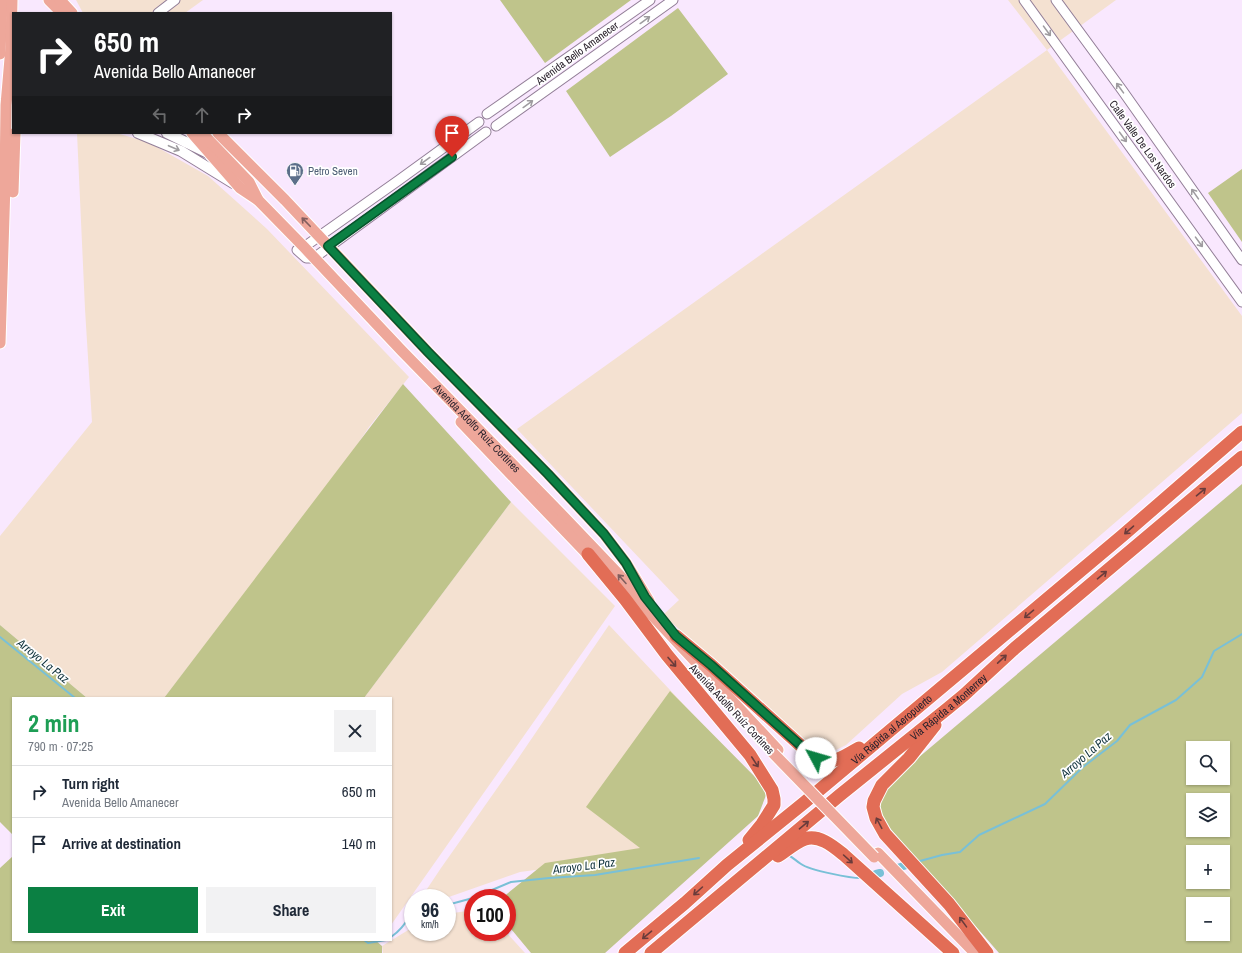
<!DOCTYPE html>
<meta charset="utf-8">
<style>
:root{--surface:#fff;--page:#f2f2f3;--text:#1f2937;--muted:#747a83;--line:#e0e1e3;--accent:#0b8043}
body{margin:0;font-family:"Archivo Narrow",sans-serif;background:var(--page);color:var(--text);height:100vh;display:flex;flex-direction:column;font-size:15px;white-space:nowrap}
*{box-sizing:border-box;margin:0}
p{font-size:13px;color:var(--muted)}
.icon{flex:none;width:22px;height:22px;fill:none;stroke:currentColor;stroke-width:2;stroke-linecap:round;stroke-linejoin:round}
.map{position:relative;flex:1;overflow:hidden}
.side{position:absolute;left:12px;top:697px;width:380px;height:244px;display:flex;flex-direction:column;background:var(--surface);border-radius:0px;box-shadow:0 1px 3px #0004}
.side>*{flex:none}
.guide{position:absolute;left:12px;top:12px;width:380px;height:122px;border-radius:0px;box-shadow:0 1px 3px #0004;background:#202124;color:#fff;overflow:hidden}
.controls{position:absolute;left:1186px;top:741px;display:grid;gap:8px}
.controls a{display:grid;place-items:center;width:44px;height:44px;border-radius:0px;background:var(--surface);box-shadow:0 1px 3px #0004;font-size:20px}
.speed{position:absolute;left:404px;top:889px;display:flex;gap:8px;font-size:20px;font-weight:700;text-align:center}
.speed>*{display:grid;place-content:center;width:52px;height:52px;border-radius:50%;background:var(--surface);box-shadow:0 1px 3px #0004;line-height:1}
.speed small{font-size:10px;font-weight:400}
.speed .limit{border:6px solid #d22;background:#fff;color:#111}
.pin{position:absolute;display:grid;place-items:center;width:34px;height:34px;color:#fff;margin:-41px -17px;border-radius:50% 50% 50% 0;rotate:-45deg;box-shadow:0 0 4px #0007}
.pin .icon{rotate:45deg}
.me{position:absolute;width:44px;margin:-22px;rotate:309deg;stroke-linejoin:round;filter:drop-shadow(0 0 3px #0008)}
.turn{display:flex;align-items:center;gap:14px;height:84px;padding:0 16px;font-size:18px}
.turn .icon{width:52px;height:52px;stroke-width:2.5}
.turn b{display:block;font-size:28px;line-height:34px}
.lanes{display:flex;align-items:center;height:38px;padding:0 16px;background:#0003;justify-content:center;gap:20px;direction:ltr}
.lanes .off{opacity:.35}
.round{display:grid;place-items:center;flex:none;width:42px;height:42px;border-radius:0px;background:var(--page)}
.headline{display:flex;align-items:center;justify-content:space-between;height:68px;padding:0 16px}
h1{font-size:24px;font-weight:700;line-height:30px;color:#1e9e55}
.cta{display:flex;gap:8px;margin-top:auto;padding:8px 16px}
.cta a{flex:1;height:46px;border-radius:0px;background:var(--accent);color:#fff;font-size:16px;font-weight:700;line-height:46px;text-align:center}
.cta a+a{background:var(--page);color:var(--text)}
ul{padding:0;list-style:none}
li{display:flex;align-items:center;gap:12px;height:52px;padding:0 16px;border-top:1px solid var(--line)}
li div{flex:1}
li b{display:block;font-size:15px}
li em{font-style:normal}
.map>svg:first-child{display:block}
.industrial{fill:#f4e1d1}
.green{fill:#bfc48b;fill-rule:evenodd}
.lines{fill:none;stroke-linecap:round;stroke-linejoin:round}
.stream{stroke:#79c0d7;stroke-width:2}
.canal{stroke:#79c0d7;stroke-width:8}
.tertiary-casing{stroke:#937f98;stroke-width:11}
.secondary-casing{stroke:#937f98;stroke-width:12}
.primary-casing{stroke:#fff;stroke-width:13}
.motorway-casing{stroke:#fff;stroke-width:15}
.tertiary{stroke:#fff;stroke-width:9}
.secondary{stroke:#fff;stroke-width:10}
.primary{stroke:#eea79a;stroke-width:11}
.motorway{stroke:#e26d56;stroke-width:13}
.primary-bridge-casing{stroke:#fff;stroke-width:13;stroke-linecap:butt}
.primary-bridge{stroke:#eea79a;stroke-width:11}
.oneway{stroke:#9f9ca0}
.oneway2{stroke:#825e5e}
.oneway3{stroke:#6a3c3b}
.route-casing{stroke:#07532c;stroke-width:10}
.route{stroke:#0b8043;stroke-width:7}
.labels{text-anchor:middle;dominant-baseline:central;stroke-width:3.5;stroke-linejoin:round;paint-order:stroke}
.street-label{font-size:11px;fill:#2a222c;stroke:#fff}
.service-label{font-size:11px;fill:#4e5e75;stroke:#fff;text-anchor:start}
.water-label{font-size:12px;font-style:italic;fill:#0d303a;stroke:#fff}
</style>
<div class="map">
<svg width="1242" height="953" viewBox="0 0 1242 953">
<rect width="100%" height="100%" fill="#f9e8fe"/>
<!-- industrial -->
<path class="industrial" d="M76 0H203L185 13H83Z
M1008 0H1116L1047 50 1242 316V413L942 672 902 694 846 745 832 752 816 750 663 615 679 600 517 429 1047 50Z
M77 133H116L148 142 208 176 267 229 409 377 369 427 343 466 164 698H87L0 625V536L92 422 85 309Z
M511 502 615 606 391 925V698H364Z
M609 625 763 789 709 847 520 872 446 898H421L441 868 515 763Z
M473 910V932H506L525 953H383L382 946 410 929 413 924V932H447V914Z"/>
<!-- green -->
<path class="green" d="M500 0H631L545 63Z
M678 8 728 74 671 116 610 157 566 91Z
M1242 169V242L1208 193Z
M403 384 511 502 364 698H164Z
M1242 484V953H999L889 827 882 815 879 804 886 785ZM1193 748H1223V778H1193ZM1193 800H1223V830H1193ZM1193 852H1223V882H1193ZM1193 904H1223V934H1193Z
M0 625 87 698H13V835L0 822Z
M670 691 768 790 758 816 605 953H531L507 924V898H502L545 863 640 848 586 807Z
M13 856V940H375L382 946V953H0V868Z"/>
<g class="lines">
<!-- stream -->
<path class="stream" d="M0 637 75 698
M788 855C794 858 796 861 801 864 809 870 853 879 863 878
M920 861 942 855 960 852 979 835 1045 804 1083 767 1117 741 1130 725 1176 700 1202 677 1214 651 1242 634
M473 898 511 882 549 878 595 875 699 858
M447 905 473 898
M391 937C400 931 406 923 411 914H413
M364 940 368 943 386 940"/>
<!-- canal -->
<path class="canal" d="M894 869 910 864
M876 874 880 873"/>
<defs>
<path id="tertiary" d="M1024 0 1242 302
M1056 0 1122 90 1242 260
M158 13 175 0
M487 114 650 0
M496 126 673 0
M297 250 306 258H314L486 132
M302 252 304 247 399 180 479 122"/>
<path id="secondary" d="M0 104 13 105
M138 133 181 151 233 183
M167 133 210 154"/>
<g id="primary">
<path d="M49 0 62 13"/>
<path d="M60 0 72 13"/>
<path d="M0 54 2 0"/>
<path id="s1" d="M192 133 240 188 258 200 304 247 402 351 564 517 625 581 650 613 778 750"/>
<path d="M202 133 249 182 258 200"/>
<path d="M218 133 285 200 428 352 548 474 604 534 626 563 649 601"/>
<path d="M13 192 15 133"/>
<path d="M0 343 5 184 6 105 11 47 12 0"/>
<path d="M461 422 593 560"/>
<path d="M878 853 975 953"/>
</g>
<g id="motorway">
<path d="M588 554 625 599 667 655 750 755 772 790 774 799V805L762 824 749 840"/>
<path d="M676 636 711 665 810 754C832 768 840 758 859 748"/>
<path d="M935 725 909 758 882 785 874 801 873 807 876 818 885 834 949 904 987 953"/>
<path d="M778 856C786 851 796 842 805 839 819 834 834 847 844 855L953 953"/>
<path id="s2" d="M625 953 685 903 727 865 805 802 1122 536 1242 432"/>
<path id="s3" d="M651 953 840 795 947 709 964 695 1015 648 1242 457"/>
</g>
</defs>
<!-- tertiary casing -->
<use href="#tertiary" class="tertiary-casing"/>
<!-- secondary casing -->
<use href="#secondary" class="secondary-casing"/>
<!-- primary casing -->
<use href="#primary" class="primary-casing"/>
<!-- motorway casing -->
<use href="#motorway" class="motorway-casing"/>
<!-- tertiary -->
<use href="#tertiary" class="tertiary"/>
<!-- secondary -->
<use href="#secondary" class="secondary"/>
<!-- primary -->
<use href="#primary" class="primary"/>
<!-- motorway -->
<use href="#motorway" class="motorway"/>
<defs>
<path id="primary-bridge" d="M773 753 874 857"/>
</defs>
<!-- primary-bridge casing -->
<use href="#primary-bridge" class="primary-bridge-casing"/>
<!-- primary-bridge -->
<use href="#primary-bridge" class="primary-bridge"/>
</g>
<!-- one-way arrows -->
<defs><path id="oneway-shaft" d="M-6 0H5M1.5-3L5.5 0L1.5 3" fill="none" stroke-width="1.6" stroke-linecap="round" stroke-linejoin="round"/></defs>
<g class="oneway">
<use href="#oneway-shaft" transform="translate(645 20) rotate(-36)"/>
<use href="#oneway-shaft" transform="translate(1047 31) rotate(54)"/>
<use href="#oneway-shaft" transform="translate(1120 88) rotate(-126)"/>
<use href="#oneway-shaft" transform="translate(528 104) rotate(-36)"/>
<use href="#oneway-shaft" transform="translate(1123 137) rotate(54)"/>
<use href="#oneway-shaft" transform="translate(174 148) rotate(23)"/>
<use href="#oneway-shaft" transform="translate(425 161) rotate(144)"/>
<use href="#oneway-shaft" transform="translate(1195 194) rotate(-125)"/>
<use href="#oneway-shaft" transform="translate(1199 242) rotate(54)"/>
</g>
<g class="oneway2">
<use href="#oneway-shaft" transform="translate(306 222) rotate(-134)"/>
<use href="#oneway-shaft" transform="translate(622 579) rotate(-132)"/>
</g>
<g class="oneway3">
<use href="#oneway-shaft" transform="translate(1201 492) rotate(-40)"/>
<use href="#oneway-shaft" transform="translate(1129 530) rotate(139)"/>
<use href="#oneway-shaft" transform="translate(1102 575) rotate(-40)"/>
<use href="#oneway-shaft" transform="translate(1029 614) rotate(140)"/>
<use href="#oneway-shaft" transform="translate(1002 659) rotate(-43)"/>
<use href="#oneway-shaft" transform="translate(672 662) rotate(49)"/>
<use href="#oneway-shaft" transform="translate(755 762) rotate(57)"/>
<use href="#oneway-shaft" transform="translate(879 823) rotate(-118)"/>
<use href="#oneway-shaft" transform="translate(804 825) rotate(-40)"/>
<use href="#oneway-shaft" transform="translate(848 859) rotate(42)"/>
<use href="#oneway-shaft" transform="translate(698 891) rotate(138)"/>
<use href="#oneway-shaft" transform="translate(963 922) rotate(-126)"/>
<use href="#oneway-shaft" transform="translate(647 935) rotate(140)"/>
</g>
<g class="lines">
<defs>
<path id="route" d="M452 157 328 246 428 352 548 474 604 534 626 563 645 597 676 636 711 665 810 754 816 758"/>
</defs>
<!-- route casing -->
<use href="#route" class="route-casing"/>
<!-- route -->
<use href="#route" class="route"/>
</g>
<!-- icons -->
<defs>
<symbol id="fuel-pin" viewBox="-11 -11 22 30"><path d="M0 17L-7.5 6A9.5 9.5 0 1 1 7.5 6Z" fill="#5c6f8a" stroke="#fff"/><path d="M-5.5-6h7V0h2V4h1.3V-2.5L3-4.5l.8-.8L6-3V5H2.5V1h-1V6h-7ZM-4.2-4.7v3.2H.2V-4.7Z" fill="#fff"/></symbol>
</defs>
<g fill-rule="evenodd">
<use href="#fuel-pin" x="285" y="161" width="20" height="27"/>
</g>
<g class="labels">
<!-- street labels -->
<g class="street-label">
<text transform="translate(577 53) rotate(-36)">Avenida Bello Amanecer</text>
<text transform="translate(1143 144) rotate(54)">Calle Valle De Los Nardos</text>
<text stroke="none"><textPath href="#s1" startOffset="411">Avenida Adolfo Ruíz Cortines</textPath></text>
<text stroke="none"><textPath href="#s3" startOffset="386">Vía Rápida a Monterrey</textPath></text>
<text transform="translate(732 709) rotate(47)">Avenida Adolfo Ruíz Cortines</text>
<text stroke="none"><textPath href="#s2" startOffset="348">Vía Rápida al Aeropuerto</textPath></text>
</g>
<!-- service labels -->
<g class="service-label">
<text x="308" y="171">Petro Seven</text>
</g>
<!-- water labels -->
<g class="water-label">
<text transform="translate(43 661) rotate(39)">Arroyo La Paz</text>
<text transform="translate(1086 755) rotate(-41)">Arroyo La Paz</text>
<text transform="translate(584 866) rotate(-7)">Arroyo La Paz</text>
</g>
</g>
</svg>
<div class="controls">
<a><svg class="icon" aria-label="search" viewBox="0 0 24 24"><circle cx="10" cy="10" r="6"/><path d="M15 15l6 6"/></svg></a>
<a><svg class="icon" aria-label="layers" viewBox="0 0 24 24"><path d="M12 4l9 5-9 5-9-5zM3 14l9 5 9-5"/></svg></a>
<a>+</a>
<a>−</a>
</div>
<div class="speed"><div>96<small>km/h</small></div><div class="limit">100</div></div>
<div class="pin" style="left:452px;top:157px;background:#d93025"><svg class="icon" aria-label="arrive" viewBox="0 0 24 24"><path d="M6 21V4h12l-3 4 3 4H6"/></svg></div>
<svg class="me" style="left:816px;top:758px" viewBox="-20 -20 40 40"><circle r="19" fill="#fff"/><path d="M0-13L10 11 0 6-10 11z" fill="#0b8043"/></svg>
<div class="guide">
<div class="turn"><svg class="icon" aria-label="right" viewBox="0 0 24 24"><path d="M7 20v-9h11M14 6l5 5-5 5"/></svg><div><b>650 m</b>Avenida Bello Amanecer</div></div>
<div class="lanes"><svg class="icon off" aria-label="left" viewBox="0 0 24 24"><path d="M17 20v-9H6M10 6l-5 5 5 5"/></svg><svg class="icon off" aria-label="ahead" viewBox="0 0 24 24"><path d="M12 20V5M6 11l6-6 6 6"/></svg><svg class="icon" aria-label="right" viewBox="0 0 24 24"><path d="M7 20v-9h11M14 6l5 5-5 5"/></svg></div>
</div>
<section class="side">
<div class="headline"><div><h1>2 min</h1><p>790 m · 07:25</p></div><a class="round"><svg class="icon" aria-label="close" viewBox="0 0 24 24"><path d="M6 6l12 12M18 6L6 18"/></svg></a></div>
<ul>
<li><svg class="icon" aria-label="right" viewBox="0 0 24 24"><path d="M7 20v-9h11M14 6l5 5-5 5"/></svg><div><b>Turn right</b><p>Avenida Bello Amanecer</p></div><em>650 m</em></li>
<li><svg class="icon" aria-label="arrive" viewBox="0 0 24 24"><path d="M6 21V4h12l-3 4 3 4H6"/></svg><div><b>Arrive at destination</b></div><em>140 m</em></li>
</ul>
<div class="cta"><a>Exit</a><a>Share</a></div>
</section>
</div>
